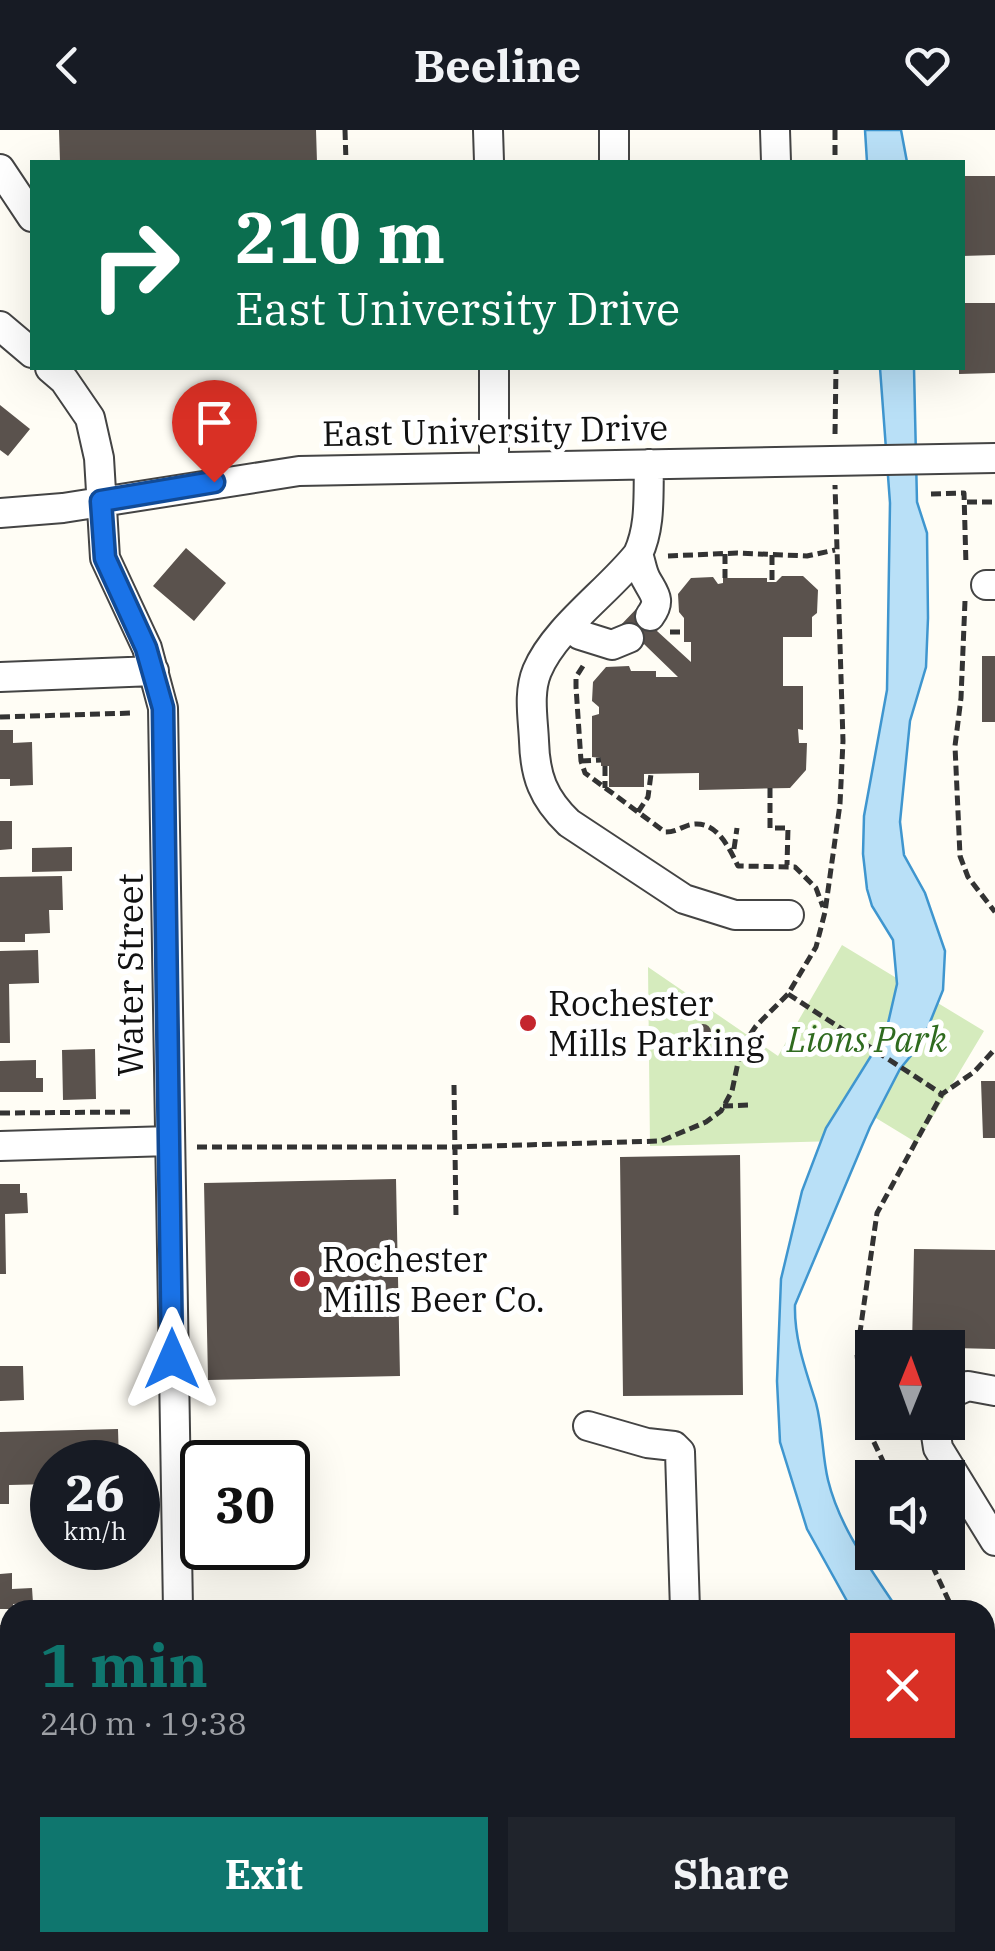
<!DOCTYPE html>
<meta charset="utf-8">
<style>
:root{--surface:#171b24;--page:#20242c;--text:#f1f3f6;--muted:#9ea1a6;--accent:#0f766e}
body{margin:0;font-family:"IBM Plex Serif",serif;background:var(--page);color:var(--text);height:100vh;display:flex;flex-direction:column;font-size:38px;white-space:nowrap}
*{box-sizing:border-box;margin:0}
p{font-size:32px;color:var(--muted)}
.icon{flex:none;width:55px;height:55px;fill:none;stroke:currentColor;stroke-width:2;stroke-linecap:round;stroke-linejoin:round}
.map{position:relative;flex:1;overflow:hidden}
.details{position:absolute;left:0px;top:1470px;width:995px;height:352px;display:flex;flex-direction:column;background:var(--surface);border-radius:30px 30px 0 0;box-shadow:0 10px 40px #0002}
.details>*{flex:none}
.banner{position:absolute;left:30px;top:30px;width:935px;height:210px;border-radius:0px;box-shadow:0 10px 40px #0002;background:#0b6e4f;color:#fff;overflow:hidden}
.needle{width:65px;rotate:1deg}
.tools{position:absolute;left:855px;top:1200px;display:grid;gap:20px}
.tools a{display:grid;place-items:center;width:110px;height:110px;border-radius:0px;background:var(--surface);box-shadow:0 10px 40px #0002;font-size:50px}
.speed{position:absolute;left:30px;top:1310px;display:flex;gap:20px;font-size:50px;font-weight:700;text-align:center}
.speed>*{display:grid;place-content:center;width:130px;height:130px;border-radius:50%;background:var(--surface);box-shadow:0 10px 40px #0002;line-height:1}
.speed small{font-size:25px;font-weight:400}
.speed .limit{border:5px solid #111;border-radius:15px;background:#fff;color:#111}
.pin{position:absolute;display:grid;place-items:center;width:85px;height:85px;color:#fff;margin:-102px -42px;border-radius:50% 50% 50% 0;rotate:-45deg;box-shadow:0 0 10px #0007}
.pin .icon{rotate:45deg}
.me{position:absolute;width:110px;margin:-55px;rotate:0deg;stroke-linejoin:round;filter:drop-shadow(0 0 8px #0008)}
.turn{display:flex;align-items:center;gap:35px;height:210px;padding:0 40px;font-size:45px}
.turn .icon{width:130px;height:130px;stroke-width:2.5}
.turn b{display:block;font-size:70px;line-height:85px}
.round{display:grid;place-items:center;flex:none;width:105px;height:105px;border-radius:0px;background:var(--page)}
.head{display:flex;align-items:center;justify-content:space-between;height:170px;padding:0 40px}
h1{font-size:60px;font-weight:700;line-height:75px;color:var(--accent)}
.button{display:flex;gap:20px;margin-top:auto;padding:20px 40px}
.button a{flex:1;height:115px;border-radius:0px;background:var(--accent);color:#fff;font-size:40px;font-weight:700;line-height:115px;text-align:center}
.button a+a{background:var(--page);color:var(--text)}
header{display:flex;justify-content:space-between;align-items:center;height:130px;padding:0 40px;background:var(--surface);font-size:45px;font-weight:700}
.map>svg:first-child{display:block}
.green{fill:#d5ebbd}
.water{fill:#b9e0f7;stroke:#3f96cf;stroke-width:2.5}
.building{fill:#5a524d}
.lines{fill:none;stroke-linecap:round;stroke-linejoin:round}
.minor-casing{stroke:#444;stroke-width:32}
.path{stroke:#333;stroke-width:5;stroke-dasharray:10 5;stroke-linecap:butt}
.minor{stroke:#fff;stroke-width:28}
.route-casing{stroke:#114b97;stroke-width:25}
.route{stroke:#1a73e8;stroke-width:18}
.poi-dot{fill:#c4262e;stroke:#fff;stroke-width:4}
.labels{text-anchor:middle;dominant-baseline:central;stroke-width:10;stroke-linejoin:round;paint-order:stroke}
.street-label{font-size:35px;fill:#111;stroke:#fff}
.poi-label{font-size:35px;fill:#111;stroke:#fff;text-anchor:start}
.park-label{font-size:35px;font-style:italic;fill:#2f6b1f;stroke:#fff}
</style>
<header><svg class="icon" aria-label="back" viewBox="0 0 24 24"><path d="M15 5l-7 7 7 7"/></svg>Beeline<svg class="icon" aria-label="heart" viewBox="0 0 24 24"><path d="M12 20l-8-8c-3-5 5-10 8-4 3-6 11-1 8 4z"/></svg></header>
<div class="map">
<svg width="995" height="1821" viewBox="0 0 995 1821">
<rect width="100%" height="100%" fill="#fffdf5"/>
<!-- green -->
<path class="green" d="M842 815 984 901 917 1013 853 974 839 1011 650 1016 648 837 778 926Z"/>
<!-- water -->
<path class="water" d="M865 0H901L907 32H867Z
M880 238H914L917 372 927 403 928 488 926 537 910 591 900 692 904 725 925 763 945 821 943 860 922 912 900 939 870 997 795 1175C794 1209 806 1241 816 1273 823 1299 822 1325 828 1350 840 1399 871 1439 898 1480H852L807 1399 780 1312 777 1251 781 1149 802 1061 826 998 886 902 897 854 893 810 872 776 867 759 863 724 864 686 887 560 890 373Z
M985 1642 995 1664V1757L987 1742 985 1730Z"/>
<!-- building -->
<path class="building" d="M59 0H316L317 32H60Z
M962 46H995V125L962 126Z
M962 173H995V243L959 244V238H962Z
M0 275 30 299 8 326 0 320Z
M186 418 226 453 194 491 153 456Z
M782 446H803L818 460 817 483 812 487V507H783V556H803V600L798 599 799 613H807L806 640 790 658 699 660V643L644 644V657H609V636H601V628L592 627V586L599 584V577L592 571 593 552 606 537 629 536 631 541H656V547H678L644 514 640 519 618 498 639 476 661 496 657 501 691 532V512H684V488L679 482 678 464 691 448 713 447 718 454 723 453V448H767V452H776Z
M982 526H995V592H982Z
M0 600H13V613L32 612 33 655 10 656V649H0Z
M0 691H12V719L0 720Z
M72 717V741L32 742V718Z
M62 746 63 780H49L50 803 25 804V812H0V747Z
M38 820 39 853 9 854 10 913H0V821Z
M695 902a8 8 0 1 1 16 0a8 8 0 1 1-16 0Z
M95 919 96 969 63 970 62 920Z
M36 930V948H43V962H0V931Z
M981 951H995V1008H983Z
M740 1025 743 1265 623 1266 620 1027Z
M396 1049 400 1246 208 1250 204 1053Z
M0 1054H20V1063H27L28 1083 5 1084 6 1144H0Z
M914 1119 995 1120V1219L912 1217Z
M0 1236H23L24 1270 0 1271Z
M118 1299 119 1332H52V1354L9 1355V1374H0V1302Z
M12 1443V1459L32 1458 33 1473 13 1474V1479H0V1444Z
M0 1495H10V1521H0Z
M10 1554V1585H0V1555Z
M388 1812H507V1821H388Z"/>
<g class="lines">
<defs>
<path id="minor" d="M488 0 489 32
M614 0V32
M775 0 776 32
M0 39 32 87
M0 196 32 223
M50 238 64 250 90 288 99 328 105 428 147 518 163 578 178 1480
M494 238V336
M649 334C648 365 651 396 638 424 609 461 555 498 537 541 528 563 533 588 534 611 535 646 543 668 569 693L684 769 735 785H789
M0 383 63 378 299 341 995 328
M638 424C641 432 642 442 646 449 654 464 662 470 650 486
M986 455H995
M575 492 580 505 612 515 629 508
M0 547 154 541
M0 1016 170 1011
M948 1265 968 1256 995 1261
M934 1292 938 1318 995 1411
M588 1296 647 1313 674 1316 680 1322 685 1480
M985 1628H995
M0 1633H10
M238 1812 241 1821
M324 1812 327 1821
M972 1812 976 1821
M577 1821 582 1812"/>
</defs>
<!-- minor casing -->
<use href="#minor" class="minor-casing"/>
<!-- path -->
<path class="path" d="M345 0 346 32
M835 0V32
M835 304 836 238
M931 364 964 363 966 435
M967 372H995
M725 424V448
M772 425V452
M668 426 737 423 807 426 835 420
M965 471 961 568 955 616 960 726 968 747 995 782
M670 502H685
M583 536 576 547V557L581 631 585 643 665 702C675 702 680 698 689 695 716 688 729 718 738 736L795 737 816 758 823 777
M0 587 133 583
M581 631 601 630
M605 636V658
M770 658V698H788L787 735
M638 682 648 667 651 644
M734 719 737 698
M788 864 942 964
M711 904 741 918
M454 955 456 1086
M723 976 751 975
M0 983 133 982
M197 1017H454L661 1011 706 992 721 981 732 961 741 918 756 896 788 864 816 817 825 782 840 674 843 611 835 355
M891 1348 862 1287 857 1223 877 1083 942 964 974 942 995 919
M926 1422 953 1480
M985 1547 995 1569
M539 1821 543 1812"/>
<!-- minor -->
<use href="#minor" class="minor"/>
</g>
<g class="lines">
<defs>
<path id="route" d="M172 1229 163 578 146 518 105 428 101 371 214 352"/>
</defs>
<!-- route casing -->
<use href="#route" class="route-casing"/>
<!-- route -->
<use href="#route" class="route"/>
</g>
<!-- markers -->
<g class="poi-dot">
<circle cx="528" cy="893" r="10"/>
<circle cx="302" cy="1149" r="10"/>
</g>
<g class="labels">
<!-- street labels -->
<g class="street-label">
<text transform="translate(495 300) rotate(-1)">East University Drive</text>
<text transform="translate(130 845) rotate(-90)">Water Street</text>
</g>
<!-- poi labels -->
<g class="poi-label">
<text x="548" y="873">Rochester<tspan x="548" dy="40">Mills Parking</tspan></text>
<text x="322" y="1129">Rochester<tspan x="322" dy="40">Mills Beer Co.</tspan></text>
</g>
<!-- park labels -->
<g class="park-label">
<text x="867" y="909">Lions Park</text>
</g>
</g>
</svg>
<div class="tools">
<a><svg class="needle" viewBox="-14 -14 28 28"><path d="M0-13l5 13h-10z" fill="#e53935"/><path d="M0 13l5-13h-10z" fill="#9ea1a6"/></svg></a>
<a><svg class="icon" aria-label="sound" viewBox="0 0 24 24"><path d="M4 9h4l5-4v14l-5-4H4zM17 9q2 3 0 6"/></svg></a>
</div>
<div class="speed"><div>26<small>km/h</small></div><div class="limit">30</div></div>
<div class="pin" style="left:214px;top:352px;background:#d93025"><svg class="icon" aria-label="arrive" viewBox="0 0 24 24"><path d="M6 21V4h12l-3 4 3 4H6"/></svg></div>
<svg class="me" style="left:172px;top:1229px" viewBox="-20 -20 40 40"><path d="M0-17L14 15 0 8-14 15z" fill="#1a73e8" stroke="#fff" stroke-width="4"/></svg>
<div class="banner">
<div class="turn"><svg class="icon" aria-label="right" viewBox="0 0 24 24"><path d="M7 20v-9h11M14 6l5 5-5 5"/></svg><div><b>210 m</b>East University Drive</div></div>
</div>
<section class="details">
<div class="head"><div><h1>1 min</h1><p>240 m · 19:38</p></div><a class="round" style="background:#d93025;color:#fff"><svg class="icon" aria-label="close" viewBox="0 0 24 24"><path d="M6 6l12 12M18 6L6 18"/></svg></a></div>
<div class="button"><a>Exit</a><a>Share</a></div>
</section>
</div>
